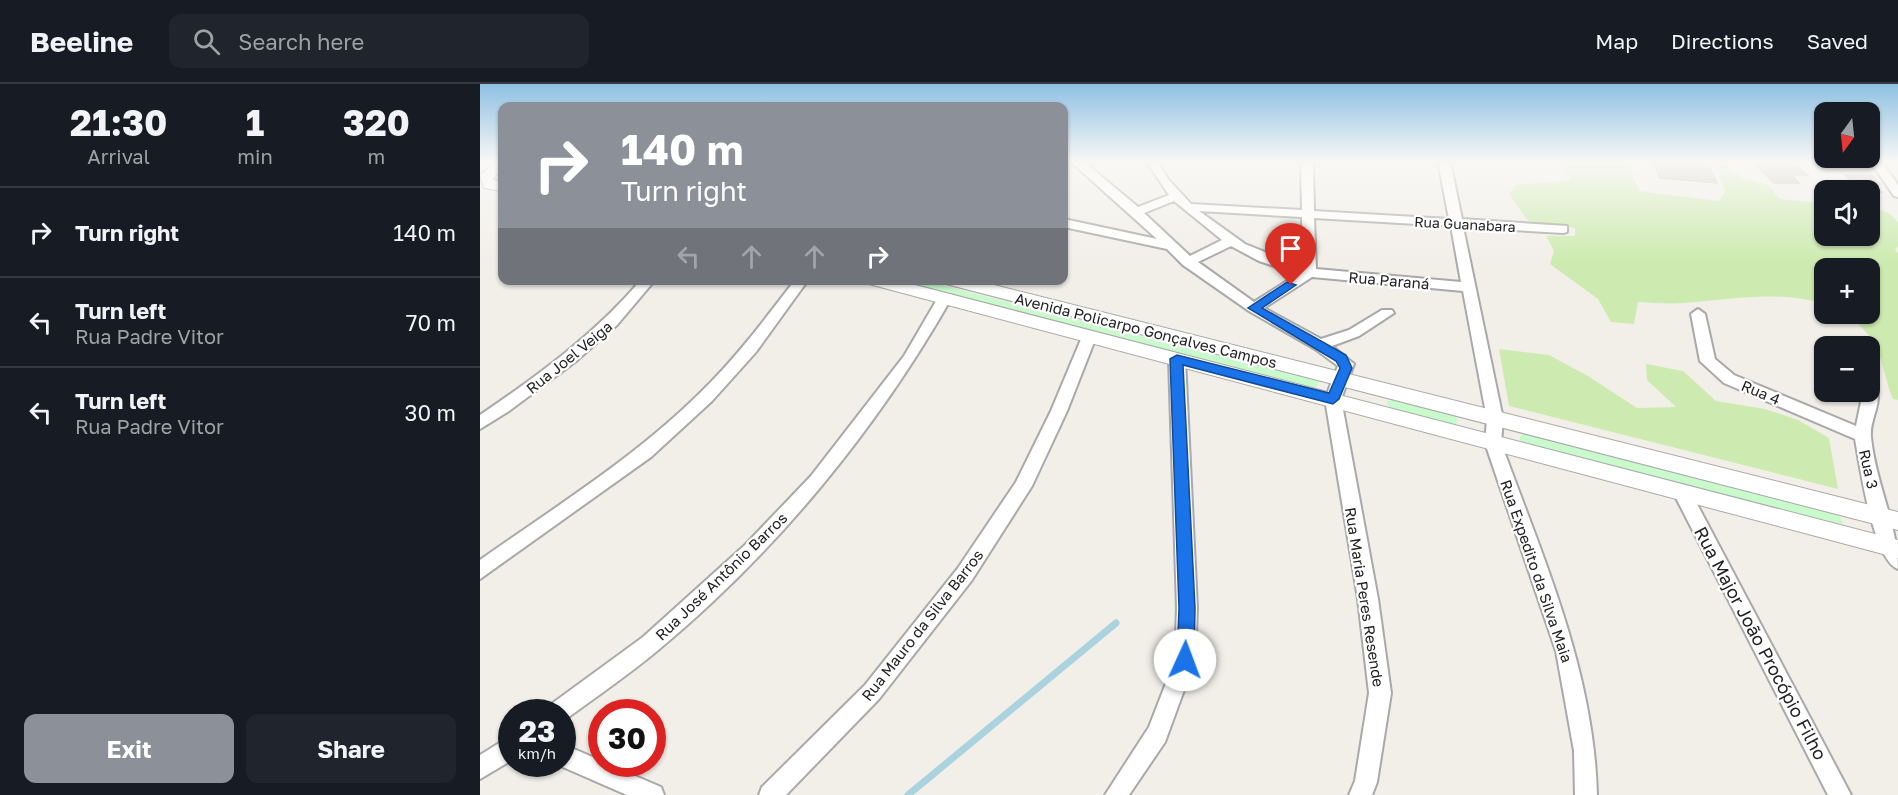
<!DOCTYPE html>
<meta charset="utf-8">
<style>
:root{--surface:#171b24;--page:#20242c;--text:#f1f3f6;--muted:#9ea1a6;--line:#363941;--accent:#8c9099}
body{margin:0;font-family:"Golos Text",sans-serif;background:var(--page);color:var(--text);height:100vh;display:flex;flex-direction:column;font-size:22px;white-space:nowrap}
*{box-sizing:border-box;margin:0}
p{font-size:20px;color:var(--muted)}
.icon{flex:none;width:33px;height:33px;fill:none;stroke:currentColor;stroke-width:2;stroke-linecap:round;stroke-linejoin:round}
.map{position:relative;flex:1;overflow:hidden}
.side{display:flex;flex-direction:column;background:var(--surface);width:480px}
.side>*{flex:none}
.banner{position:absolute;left:18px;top:18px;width:570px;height:183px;border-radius:12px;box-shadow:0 2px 4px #0004;background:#8c9099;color:#fff;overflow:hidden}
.needle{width:39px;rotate:195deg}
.buttons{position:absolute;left:1334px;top:18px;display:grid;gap:12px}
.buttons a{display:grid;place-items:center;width:66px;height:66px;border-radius:12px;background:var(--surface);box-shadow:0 2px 4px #0004;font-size:30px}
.speed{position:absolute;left:18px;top:615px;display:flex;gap:12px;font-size:30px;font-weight:700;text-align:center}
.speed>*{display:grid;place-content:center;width:78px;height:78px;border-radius:50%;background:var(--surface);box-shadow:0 2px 4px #0004;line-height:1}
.speed small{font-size:15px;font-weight:400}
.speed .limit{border:9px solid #d22;background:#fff;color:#111}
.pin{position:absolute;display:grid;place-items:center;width:51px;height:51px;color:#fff;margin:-62px -26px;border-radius:50% 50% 50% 0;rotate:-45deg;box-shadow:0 0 6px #0007}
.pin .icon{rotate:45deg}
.me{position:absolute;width:66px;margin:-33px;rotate:2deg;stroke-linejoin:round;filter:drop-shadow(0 0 4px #0008)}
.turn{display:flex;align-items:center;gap:21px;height:126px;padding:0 24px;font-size:27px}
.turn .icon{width:78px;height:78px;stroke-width:2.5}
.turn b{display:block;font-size:42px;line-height:51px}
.lanes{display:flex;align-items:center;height:57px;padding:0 24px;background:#0003;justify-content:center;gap:30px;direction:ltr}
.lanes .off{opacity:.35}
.eta{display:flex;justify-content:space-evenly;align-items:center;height:102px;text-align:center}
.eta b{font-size:36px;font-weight:700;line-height:42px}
.primary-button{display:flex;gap:12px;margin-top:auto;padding:12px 24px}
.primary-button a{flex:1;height:69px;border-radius:12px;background:var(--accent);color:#fff;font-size:24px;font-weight:700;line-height:69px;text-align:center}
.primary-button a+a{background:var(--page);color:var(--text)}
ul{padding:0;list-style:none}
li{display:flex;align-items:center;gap:18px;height:90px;padding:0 24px;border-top:2px solid var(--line)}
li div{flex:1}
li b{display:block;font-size:22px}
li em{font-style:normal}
header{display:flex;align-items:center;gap:36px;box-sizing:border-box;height:84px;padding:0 30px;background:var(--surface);border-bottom:2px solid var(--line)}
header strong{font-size:28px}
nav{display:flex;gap:33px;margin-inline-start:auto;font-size:21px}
.search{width:420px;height:54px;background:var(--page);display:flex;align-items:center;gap:15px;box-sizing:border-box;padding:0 21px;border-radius:12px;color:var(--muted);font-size:22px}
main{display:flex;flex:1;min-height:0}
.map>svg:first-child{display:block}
.grass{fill:#cdebb0}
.park{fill:#c8facc}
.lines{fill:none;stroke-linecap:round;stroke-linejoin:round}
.stream{stroke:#aad3df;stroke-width:7}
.building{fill:#c7bfb8;stroke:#c4b6ab;stroke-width:1.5}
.minor-casing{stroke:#a9a9a9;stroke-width:4}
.tertiary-casing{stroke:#a9a9a9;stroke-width:2}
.minor{fill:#fff;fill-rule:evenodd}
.tertiary{fill:#fff;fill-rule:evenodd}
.route{fill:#1a73e8;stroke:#114b97;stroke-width:1.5}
.labels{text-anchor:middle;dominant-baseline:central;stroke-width:4.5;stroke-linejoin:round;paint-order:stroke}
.far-street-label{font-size:14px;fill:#222;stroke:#fff}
.street-label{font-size:15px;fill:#222;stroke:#fff}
.near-street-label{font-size:18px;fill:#222;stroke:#fff}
</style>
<header>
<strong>Beeline</strong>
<div class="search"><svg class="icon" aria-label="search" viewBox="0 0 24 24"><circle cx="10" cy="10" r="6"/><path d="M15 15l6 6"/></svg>Search here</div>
<nav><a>Map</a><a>Directions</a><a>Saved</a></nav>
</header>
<main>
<section class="side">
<div class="eta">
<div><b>21:30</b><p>Arrival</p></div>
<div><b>1</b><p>min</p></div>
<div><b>320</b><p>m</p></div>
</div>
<ul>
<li><svg class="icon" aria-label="right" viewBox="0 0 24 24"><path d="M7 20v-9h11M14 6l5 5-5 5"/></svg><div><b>Turn right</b></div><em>140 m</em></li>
<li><svg class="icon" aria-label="left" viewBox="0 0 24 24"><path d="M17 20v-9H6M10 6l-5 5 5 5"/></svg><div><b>Turn left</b><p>Rua Padre Vitor</p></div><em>70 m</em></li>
<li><svg class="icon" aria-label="left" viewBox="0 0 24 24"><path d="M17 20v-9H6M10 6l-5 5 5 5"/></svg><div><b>Turn left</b><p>Rua Padre Vitor</p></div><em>30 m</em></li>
</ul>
<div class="primary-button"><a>Exit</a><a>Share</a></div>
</section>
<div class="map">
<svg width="1418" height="711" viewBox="0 0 1418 711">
<rect width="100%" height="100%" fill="#f2efe9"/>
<!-- grass -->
<path class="grass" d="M1081 77H1147L1159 107 1239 117 1245 108 1234 77H1237L1263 94 1288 101 1300 115 1340 119 1344 109V152H1389V121L1410 130 1418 138V162L1415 166 1418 169V316L1413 315 1410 308 1396 259 1369 230H1389V184H1344V220C1299 206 1251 215 1205 219 1190 220 1174 219 1158 218L1154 240 1131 238 1118 215 1070 180 1074 167 1066 152H1095V144L1048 137 1029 110 1036 101 1091 96Z
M1019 265 1069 271 1108 292 1157 324 1196 323 1167 296 1166 280 1203 287 1236 317 1285 325 1318 336 1349 354 1358 405 1029 322Z"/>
<!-- park -->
<path class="park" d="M419 197H445L837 296 839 299 835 304Z
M914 316 972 331 977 334V339L972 341 914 326 907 321V317Z
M1044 350 1359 431 1363 439 1360 441 1045 360 1040 356V352Z"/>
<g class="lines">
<!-- stream -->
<path class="stream" d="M428 711 636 539"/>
</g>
<!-- building -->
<path class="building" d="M1173 77H1227L1237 99 1180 94Z
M1272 77H1313L1327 91H1312L1319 99H1294Z
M1365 91H1392L1400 100H1393L1401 108 1380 106Z"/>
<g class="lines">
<defs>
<path id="minor" d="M590 77H603L658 123 689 111 666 77H677L688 95 711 120 822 126 821 77H833L834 127 969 135 958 77H970L982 135 1087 142V148L1083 149 983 143 1023 335 1021 359C1063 474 1114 587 1117 711H1095L1094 667 1076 567 1005 359 1007 335 983 207 832 193 784 224 841 255 869 246 902 226H912L914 229 879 252 852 262 874 280 861 315 898 515 911 609 897 698 892 711H869L875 697 889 609 878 515 845 315 858 282 835 265 769 227 703 181 687 165 584 143V135L677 155ZM694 117 742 156 710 172 664 129ZM719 127 822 133V183L765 160ZM834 134 971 142 981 198 836 185ZM751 162 779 177 818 190 774 218 718 178Z
M1390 77H1401L1418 101V113L1414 112Z
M161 196H175L137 241 95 278 29 327 0 345V331C59 291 115 250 161 196Z
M315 196H328L276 268 232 317 171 373 0 495V476C75 423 156 373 221 308 256 274 285 235 315 196Z
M464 211 471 215C395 348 295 469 177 567 148 591 116 613 86 635L82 637V628H67L70 621 163 553 265 461 331 392 424 272 459 212Z
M1218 225 1225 230 1235 275 1254 291 1376 342 1383 308H1389V297L1394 299C1405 318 1389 334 1391 353 1395 398 1418 440 1418 485 1393 476 1380 382 1375 355L1244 299 1220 277 1211 230Z
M609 248 616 253 587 327 552 402 492 496 399 615 306 711H279L282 703 385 601 478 484 536 398 571 327 602 253Z
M1374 256 1379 257 1381 262H1367L1369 257Z
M697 270 705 275 717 524 715 576 685 658 649 711H625L669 643 695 576 697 524 689 275Z
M1202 401 1208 403 1371 711H1348L1193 408 1196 403Z
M32 651V676L0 695V671Z
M82 660 122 677V680H127L181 703 184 711H147L76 680H82Z"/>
<path id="tertiary" d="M17 77H22V86L12 95 22 99V107L4 104 0 91Z
M387 196H416L1418 456V474L389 200Z
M464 196H494L1418 428V446L466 200Z"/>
</defs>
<!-- minor casing -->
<use href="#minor" class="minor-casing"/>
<!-- tertiary casing -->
<use href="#tertiary" class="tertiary-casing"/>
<!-- minor -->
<use href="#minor" class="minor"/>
<!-- tertiary -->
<use href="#tertiary" class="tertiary"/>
</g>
<!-- sky -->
<linearGradient id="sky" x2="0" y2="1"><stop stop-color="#8fc0e4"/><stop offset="0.44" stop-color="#f9f8f5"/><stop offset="1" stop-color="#f9f8f5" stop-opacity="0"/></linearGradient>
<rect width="1418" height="177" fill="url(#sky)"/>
<!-- route -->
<path class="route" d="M807 198 816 201 782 224 866 271 872 284 859 315 853 320 703 281 715 524 714 576 711 582 705 584 699 582 697 576 699 524 690 275 697 271 849 309 860 284 856 277 768 224Z"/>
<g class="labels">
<!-- far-street labels -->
<g class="far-street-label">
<text transform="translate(985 140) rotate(3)">Rua Guanabara</text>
</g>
<!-- street labels -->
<g class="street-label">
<text transform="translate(909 196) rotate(5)">Rua Paraná</text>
<text transform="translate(666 246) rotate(14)">Avenida Policarpo Gonçalves Campos</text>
<text transform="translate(89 273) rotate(-39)">Rua Joel Veiga</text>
<text transform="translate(1281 308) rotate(23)">Rua 4</text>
<text transform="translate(1389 385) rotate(77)">Rua 3</text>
<text transform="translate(1057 487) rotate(71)">Rua Expedito da Silva Maia</text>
<text transform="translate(241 492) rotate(-44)">Rua José Antônio Barros</text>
<text transform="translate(885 513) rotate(81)">Rua Maria Peres Resende</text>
<text transform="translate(442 541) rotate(-52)">Rua Mauro da Silva Barros</text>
</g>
<!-- near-street labels -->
<g class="near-street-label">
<text transform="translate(1281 559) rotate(62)">Rua Major João Procópio Filho</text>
</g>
</g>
</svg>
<div class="buttons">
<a><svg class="needle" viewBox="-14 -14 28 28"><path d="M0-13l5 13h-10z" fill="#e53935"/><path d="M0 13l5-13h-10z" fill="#9ea1a6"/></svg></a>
<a><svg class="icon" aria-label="sound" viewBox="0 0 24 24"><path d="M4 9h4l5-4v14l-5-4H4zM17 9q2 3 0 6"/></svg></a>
<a>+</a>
<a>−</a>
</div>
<div class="speed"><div>23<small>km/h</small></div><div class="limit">30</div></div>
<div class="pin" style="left:811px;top:201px;background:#d93025"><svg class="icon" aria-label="arrive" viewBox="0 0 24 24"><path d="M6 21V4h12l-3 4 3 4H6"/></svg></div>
<svg class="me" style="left:705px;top:576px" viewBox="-20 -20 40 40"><circle r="19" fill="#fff"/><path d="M0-13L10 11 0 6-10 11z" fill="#1a73e8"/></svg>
<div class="banner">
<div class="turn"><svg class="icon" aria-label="right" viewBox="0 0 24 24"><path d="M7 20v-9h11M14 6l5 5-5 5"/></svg><div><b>140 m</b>Turn right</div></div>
<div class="lanes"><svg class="icon off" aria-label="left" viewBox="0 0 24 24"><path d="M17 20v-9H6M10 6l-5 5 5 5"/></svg><svg class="icon off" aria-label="ahead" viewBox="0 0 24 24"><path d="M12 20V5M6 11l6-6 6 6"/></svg><svg class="icon off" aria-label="ahead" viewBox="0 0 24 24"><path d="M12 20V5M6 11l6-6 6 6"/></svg><svg class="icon" aria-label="right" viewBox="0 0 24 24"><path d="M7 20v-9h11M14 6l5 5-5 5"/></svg></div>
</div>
</div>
</main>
